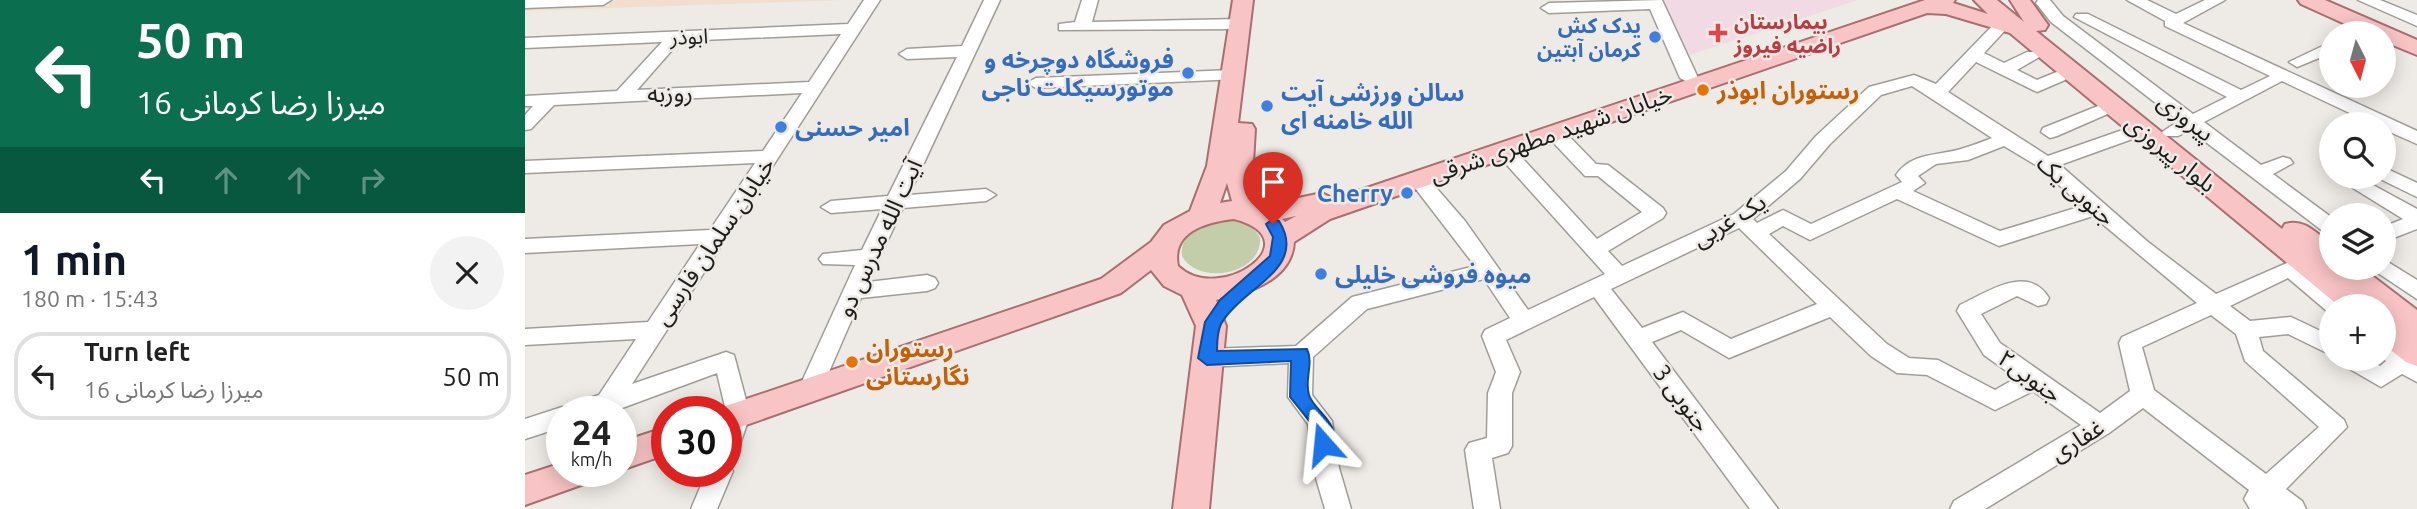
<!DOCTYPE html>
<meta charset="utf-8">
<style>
:root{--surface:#fff;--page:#f2f2f2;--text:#222;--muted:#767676;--line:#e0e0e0;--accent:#111827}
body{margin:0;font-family:Ubuntu,"Noto Sans Arabic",sans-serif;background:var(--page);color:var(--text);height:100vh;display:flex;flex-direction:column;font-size:26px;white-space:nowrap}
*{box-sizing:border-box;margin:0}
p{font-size:23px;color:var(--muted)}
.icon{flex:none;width:38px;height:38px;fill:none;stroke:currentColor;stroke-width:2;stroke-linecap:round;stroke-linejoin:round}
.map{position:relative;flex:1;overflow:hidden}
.drawer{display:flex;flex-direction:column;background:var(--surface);width:525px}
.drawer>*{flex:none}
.guide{background:#0b6e4f;color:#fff;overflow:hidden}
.needle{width:46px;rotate:174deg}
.tools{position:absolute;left:1794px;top:21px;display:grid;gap:14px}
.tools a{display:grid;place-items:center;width:77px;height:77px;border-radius:50%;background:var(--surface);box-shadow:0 4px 18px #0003;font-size:35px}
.speed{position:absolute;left:21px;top:396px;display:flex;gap:14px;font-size:35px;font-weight:700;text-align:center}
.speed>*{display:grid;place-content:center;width:91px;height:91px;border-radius:50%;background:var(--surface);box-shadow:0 4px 18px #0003;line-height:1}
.speed small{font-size:18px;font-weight:400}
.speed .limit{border:10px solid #d22;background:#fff;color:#111}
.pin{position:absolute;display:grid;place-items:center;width:60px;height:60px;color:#fff;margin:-72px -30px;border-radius:50% 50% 50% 0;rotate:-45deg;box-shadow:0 0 7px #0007}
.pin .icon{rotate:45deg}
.me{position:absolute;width:77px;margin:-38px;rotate:342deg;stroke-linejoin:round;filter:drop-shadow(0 0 5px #0008)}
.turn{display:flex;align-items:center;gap:24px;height:147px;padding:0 21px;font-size:32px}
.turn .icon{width:91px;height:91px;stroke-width:2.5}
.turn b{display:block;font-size:49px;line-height:60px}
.lanes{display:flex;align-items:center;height:66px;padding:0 21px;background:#0003;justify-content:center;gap:35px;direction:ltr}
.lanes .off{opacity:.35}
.round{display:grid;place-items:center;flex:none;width:74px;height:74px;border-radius:37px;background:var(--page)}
.overview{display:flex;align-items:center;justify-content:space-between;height:119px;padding:0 21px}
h1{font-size:42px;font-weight:700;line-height:52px;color:var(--accent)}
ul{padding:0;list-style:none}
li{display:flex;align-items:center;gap:21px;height:88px;margin:0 14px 10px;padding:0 7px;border:4px solid var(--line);border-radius:28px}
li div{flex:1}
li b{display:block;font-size:26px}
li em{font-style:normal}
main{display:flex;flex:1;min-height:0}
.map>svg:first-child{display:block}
.education{fill:#f1dece}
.medical{fill:#f2dae5}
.green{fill:#c4cdaa}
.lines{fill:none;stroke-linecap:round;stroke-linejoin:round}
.minor-casing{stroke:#a09d98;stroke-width:3}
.major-casing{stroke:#a96f70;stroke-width:4}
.minor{fill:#fff;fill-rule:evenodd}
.major{fill:#f9c4c5;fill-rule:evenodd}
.route{fill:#1a73e8;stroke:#114b97;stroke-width:2}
.health-dot{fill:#e0444e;stroke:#eeebe6;stroke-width:2.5}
.shop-dot{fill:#3f7fe0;stroke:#eeebe6;stroke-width:2.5}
.food-dot{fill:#e8710a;stroke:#eeebe6;stroke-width:2.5}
.labels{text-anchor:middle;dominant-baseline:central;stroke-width:5;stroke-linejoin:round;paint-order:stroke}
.far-health-label{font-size:21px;font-weight:bold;fill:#be3a42;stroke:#eeebe6;text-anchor:start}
.far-shop-label{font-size:21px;font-weight:bold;fill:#366cbe;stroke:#eeebe6;text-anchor:end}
.far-street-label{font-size:21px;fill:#1d1c1a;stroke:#eeebe6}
.shop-label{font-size:24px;font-weight:bold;fill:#366cbe;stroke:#eeebe6;text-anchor:start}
.food-label{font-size:24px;font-weight:bold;fill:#c56008;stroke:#eeebe6;text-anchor:start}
.street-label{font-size:24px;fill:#1d1c1a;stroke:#eeebe6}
</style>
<main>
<section class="drawer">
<div class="guide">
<div class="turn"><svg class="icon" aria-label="left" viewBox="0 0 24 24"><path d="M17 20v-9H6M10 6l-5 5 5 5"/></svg><div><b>50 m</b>میرزا رضا کرمانی 16</div></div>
<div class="lanes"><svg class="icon" aria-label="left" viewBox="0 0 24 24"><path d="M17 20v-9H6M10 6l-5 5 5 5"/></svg><svg class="icon off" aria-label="ahead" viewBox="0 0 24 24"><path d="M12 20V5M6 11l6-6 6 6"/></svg><svg class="icon off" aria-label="ahead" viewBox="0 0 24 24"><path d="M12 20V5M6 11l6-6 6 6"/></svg><svg class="icon off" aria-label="right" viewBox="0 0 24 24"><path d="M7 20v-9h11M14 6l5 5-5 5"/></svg></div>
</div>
<div class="overview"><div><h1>1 min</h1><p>180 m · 15:43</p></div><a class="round"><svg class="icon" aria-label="close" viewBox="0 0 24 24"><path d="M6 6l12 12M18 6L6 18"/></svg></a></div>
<ul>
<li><svg class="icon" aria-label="left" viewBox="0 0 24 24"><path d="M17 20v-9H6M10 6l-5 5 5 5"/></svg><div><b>Turn left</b><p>میرزا رضا کرمانی 16</p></div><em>50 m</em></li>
</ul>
</section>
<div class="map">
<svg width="1892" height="509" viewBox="0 0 1892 509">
<rect width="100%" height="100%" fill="#eeebe6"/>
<!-- education -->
<path class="education" d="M0 0H320L0 11Z"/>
<!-- medical -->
<path class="medical" d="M1136 0H1333L1165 55Z"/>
<!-- green -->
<path class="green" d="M698 220C713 220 728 223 735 238 737 275 673 286 657 256 654 232 679 225 698 220Z"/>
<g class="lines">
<defs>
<path id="minor" d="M0 0H86L78 5 0 8Z
M339 0H355L107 384 201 352 209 355 225 415 210 459 201 462V411L192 373 89 411H37V427L0 439V419L37 407 44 409 46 404 74 395 111 339 0 345V329L123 322 175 244 0 253V239L185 230 230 163 0 173V161L238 151 277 93 29 105 6 129 0 130V115L8 106H0V96L92 91 137 42 0 48V38L323 24ZM316 34 284 82 112 90 155 41Z
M459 0H475L384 195 461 189 471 195 461 201 378 208 343 282 402 275 410 278 413 283 410 288 402 291 336 298 294 395 286 397 278 395 274 388 330 265 298 264 294 259 298 254 337 250 357 209 306 213 296 207 306 201 363 196 432 57 382 59 374 54 382 49 437 46Z
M557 0H573L567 22 715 19 723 24 715 29 534 30V24L550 22Z
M1137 0 1173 78 1170 82 1164 83 1155 78 1125 9 1024 13 1016 8 1024 3Z
M1513 0H1525L1538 16 1668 114 1702 97 1549 17 1551 14H1563L1716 90 1745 76 1640 26V21L1602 0H1622L1651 14 1680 0H1700L1658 23 1892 131V144L1858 129V124H1848L1757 81 1679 122 1736 165 1758 157 1765 159 1768 163 1748 174 1806 217V234L1799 232 1665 130 1653 136H1639L1637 132 1654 121 1526 22 1511 3Z
M1833 0H1855L1892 15V26Z
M1477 20 1485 25 1459 53 1479 63 1502 52H1514L1516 56 1492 70 1512 80 1534 71 1543 76 1540 80 1512 92 1451 62 1423 92 1523 156 1612 125H1624L1627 129 1624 133 1535 165 1623 242 1691 294 1780 255 1787 257 1791 262 1781 270 1819 300 1822 306H1806V312H1803L1763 278 1705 306 1725 321 1766 317 1806 336V355L1763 334 1734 337 1738 351 1819 420 1822 427 1761 489 1777 501 1781 509H1725L1719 499 1724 490 1618 408 1584 433 1460 509H1425L1429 501 1556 425 1508 391 1470 410 1402 375 1372 373 1346 356 1305 317 1204 358 1156 330 1127 342 1253 509H1225L1069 297 981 340 995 372 987 393V446L983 453 967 458 975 509H949L940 450 944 443 962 438 963 393 971 372 957 336 960 330 985 318 959 279 842 309 788 357 787 395 807 421 814 468 826 509H800L788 468 783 424 763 397 764 363 682 367 674 364 670 358 674 352 682 349 771 346 827 297 950 266 887 184 884 180 887 176H901L940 221 1003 310 1080 274 973 155 971 151 973 147H987L1072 239 1117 212 1073 176H1060L1023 137 1021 133 1023 129H1037L1071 164 1083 165 1138 208 1141 213 1138 218 1083 251 1097 266 1209 214 1261 171 1291 136 1344 87 1389 75 1411 84 1471 22ZM1387 86 1467 138C1457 142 1446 146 1436 149 1413 156 1387 152 1371 175L1377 182 1286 224 1258 210 1232 223 1228 219 1275 179 1305 144 1356 95ZM1479 146 1514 167 1557 206 1475 231 1388 191 1400 183 1393 176 1411 164 1443 160ZM1372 199 1474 246 1568 216 1672 303 1597 337 1594 343 1605 391 1575 413 1475 343 1456 314 1492 296 1513 306 1521 304 1524 298C1503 263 1461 293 1435 305L1432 311 1459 355 1491 378 1470 390 1413 360 1384 358 1362 344 1244 234 1258 226 1285 240ZM1214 228 1292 304 1206 339 1158 312 1117 328 1086 289ZM1686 315 1711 334 1720 361 1794 427 1741 474 1629 390 1617 347Z
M1806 42V53L1772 67 1764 62Z
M708 70 714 71 717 75 714 79 511 88 502 83 511 78Z
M1588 100 1594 101 1597 105 1594 109 1532 136 1525 138 1516 132 1518 128Z
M1858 167 1892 183V197L1851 177H1858Z
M1835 178 1892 209V229L1858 242V227L1878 219 1828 188 1825 184 1828 180Z
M1858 259 1892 280V299L1850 271 1848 268H1858Z
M1858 338 1877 349 1892 344V382L1877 374 1856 387 1818 365 1815 359H1844L1855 366 1861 361 1858 359Z
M201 463 208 471 192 509H166L182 471H201Z"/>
<path id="major" d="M708 0H728L713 123 727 124 730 129 727 180 735 206 797 193 809 199 1400 0H1430L1428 3 1463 14 1449 0H1472L1499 22 1485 0H1505L1523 25 1520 30 1511 31 1757 229 1760 224C1779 218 1791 233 1806 244V268H1837L1892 310V366L1881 362 1858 344V306H1814L1485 33 1421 14 1402 13 805 219 769 242C767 280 722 294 691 300L701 326 684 509H648L671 326 657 295 639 286 626 270 596 293 201 432V411L189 410 576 279 626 242 639 225 665 211 682 166ZM702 183 707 201 695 203ZM771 216 760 222 757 219ZM709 219C789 240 694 306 653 266 646 232 681 222 709 219Z
M1773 0H1800L1892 40V55L1858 41V33H1840L1776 4Z
M142 427V454L96 470V442Z
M37 463V471H72L67 481 0 505V475Z"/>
</defs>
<!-- minor casing -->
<use href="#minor" class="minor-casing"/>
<!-- major casing -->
<use href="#major" class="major-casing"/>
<!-- minor -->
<use href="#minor" class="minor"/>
<!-- major -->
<use href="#major" class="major"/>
</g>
<!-- route -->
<path class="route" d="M748 219 754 221C784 269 717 287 696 324 692 332 692 343 692 351L782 349C789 363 779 380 784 395 790 413 819 423 805 450H792L786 423 765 397 766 361 682 365 673 358 680 322 695 300 745 256 748 237 741 224Z"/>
<!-- markers -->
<path class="health-dot" d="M1189.5 22.5h7v7h7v7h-7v7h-7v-7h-7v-7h7z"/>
<g class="shop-dot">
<circle cx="1130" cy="37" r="7"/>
<circle cx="663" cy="73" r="7"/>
<circle cx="742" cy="106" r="7"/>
<circle cx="256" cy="127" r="7"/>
<circle cx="882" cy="193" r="7"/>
<circle cx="796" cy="274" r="7"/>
</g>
<g class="food-dot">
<circle cx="1178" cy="90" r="7"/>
<circle cx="327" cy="362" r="7"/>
</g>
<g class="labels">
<!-- far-health labels -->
<g class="far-health-label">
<text x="1209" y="21">بیمارستان<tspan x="1209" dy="24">راضیه فیروز</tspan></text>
</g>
<!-- far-shop labels -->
<g class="far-shop-label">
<text x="1116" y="25">یدک کش<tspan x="1116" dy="24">کرمان آبتین</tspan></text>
</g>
<!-- far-street labels -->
<g class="far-street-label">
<text transform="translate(164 36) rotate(-2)">ابوذر</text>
</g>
<!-- shop labels -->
<g class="shop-label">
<text x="649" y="59" text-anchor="end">فروشگاه دوچرخه و<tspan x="649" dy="28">موتورسیکلت ناجی</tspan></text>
<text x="756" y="92">سالن ورزشى آیت<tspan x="756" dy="28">الله خامنه اى</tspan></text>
<text x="270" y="127">امیر حسنی</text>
<text x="868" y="193" text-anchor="end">Cherry</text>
<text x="810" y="274">میوه فروشی خلیلی</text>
</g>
<!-- food labels -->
<g class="food-label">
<text x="1192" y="90">رستوران ابوذر</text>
<text x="341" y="348">رستوران<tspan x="341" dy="28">نگارستانی</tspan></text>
</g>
<!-- street labels -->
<g class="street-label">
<text transform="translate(145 93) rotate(-2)">روزبه</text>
<text transform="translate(1661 117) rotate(37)">پیروزی</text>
<text transform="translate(1026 134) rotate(-19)">خیابان شهید مطهری شرقی</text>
<text transform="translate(1646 153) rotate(39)">بلوار پیروزی</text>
<text transform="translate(1551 190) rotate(41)">جنوبی یک</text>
<text transform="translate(1204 220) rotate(-31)">یک غربی</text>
<text transform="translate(354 238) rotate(-65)">آیت الله مدرس دو</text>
<text transform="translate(189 241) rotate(-56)">خیابان سلمان فارسی</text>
<text transform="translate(1505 376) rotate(36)">جنوبی۲</text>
<text transform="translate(1157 398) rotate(53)">جنوبی 3</text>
<text transform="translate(1552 440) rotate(-32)">غفاری</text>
</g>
</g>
</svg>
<div class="tools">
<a><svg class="needle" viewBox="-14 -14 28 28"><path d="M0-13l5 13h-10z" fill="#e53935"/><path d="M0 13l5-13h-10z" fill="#767676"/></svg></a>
<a><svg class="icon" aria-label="search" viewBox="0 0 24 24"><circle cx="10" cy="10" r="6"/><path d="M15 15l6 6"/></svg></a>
<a><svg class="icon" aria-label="layers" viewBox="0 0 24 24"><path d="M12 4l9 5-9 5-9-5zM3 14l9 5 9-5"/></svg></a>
<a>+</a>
</div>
<div class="speed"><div>24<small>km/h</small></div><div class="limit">30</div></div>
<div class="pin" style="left:748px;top:224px;background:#d93025"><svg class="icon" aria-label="arrive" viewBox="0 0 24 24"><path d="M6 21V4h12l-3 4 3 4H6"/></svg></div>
<svg class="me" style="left:798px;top:444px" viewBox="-20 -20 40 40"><path d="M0-17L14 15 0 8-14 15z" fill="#1a73e8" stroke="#fff" stroke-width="4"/></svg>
</div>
</main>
